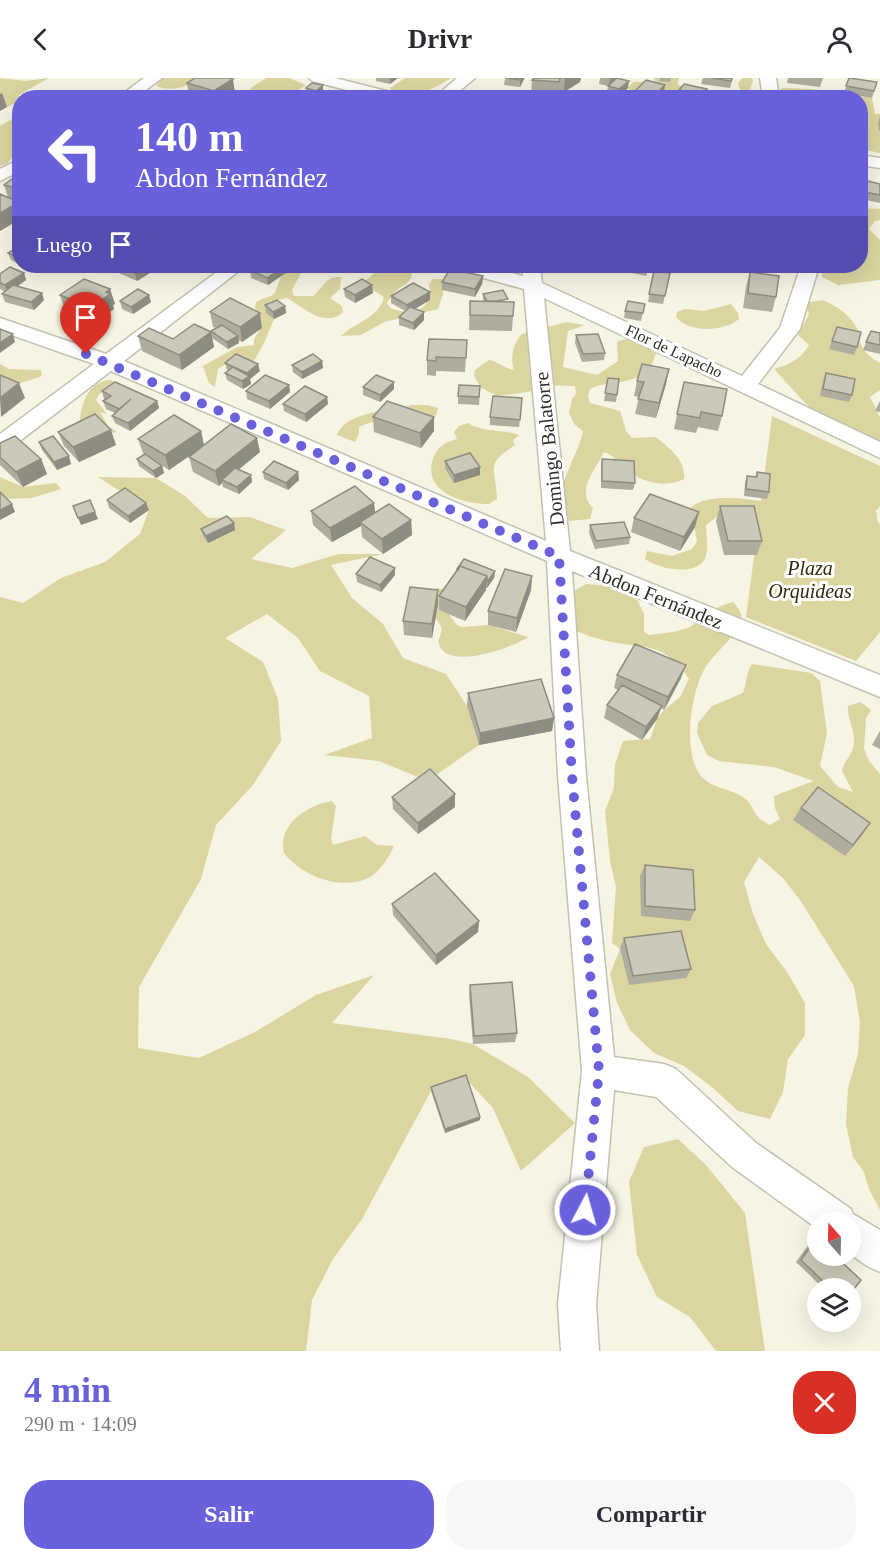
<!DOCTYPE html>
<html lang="es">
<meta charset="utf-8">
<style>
:root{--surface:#fff;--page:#f7f7f7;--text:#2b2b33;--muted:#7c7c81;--accent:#6961db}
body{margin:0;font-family:Georgia,serif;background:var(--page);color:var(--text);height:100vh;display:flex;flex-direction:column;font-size:22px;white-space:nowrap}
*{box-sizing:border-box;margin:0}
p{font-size:20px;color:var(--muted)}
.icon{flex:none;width:33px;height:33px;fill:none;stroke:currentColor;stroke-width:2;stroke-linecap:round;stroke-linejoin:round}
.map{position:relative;height:1273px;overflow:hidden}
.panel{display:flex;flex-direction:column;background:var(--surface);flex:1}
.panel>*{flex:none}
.hud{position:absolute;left:12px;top:12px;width:856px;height:183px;border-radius:24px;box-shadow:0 6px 24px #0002;background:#6961db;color:#fff;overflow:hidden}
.needle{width:39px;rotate:340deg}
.fabs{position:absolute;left:807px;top:1134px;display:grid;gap:12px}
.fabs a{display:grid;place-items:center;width:54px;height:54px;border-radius:50%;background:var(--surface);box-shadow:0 6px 24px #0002;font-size:30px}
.pin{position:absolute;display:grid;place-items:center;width:51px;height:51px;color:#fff;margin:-62px -26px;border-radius:50% 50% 50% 0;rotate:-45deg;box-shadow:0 0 6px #0007}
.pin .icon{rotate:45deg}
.me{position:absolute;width:66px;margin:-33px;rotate:6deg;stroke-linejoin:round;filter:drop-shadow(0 0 4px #0008)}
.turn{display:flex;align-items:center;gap:21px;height:126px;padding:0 24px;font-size:27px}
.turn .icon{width:78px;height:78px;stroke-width:2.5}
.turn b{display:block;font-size:42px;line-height:51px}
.then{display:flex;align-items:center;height:57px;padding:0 24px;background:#0003;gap:12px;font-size:22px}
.round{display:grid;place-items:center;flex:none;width:63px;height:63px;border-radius:24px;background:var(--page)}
.headline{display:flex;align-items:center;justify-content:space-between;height:102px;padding:0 24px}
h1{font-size:36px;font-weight:700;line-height:45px;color:var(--accent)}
.primary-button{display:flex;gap:12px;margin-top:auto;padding:12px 24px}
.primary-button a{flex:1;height:69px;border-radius:24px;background:var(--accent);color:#fff;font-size:24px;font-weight:700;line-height:69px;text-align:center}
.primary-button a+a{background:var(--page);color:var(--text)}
header{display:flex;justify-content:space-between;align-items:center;height:78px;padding:0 24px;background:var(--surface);font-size:27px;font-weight:700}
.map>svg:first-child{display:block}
.green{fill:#dbd5a0}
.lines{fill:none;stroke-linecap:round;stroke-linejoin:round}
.minor-casing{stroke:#c3c2b0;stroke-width:3}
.minor{fill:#fff;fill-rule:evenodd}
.wall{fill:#afad9e}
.shaded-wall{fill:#8e8d81}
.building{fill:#cbc9b8;stroke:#8e8d81;stroke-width:1.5}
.route{stroke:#6961db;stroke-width:10;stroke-dasharray:0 18}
.labels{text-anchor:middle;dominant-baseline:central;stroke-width:6;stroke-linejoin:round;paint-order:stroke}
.far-street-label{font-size:16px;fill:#2e2d26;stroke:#fff}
.street-label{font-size:20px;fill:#2e2d26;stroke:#fff}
.park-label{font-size:20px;font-style:italic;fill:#312c0b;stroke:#fff}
</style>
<header><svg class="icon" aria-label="back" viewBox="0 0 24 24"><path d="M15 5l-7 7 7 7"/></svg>Drivr<svg class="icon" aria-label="person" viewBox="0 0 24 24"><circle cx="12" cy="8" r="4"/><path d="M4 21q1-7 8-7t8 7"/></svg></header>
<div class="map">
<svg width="880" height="1273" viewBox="0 0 880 1273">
<rect width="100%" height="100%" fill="#f6f4e2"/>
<!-- green -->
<path class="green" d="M0 0 26 3 49 0 19 17V24L7 29 0 28Z
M163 0H201C186 9 174 14 156 8Z
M266 0H289L306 7 288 19 245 20 252 9Z
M405 0H451C434 11 413 21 393 15L390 10Z
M654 0H679L677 6C694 16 722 23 741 16L738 5 743 0H752L753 3 747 19 620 20 632 14 628 10 633 4 655 3Z
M783 10 813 11 872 20 875 36H880V75L861 71V20H773V15Z
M19 37V76L13 78 8 85 0 88V48Z
M861 130 880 131V142L875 143 869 151 880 162V202L838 207 822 199V189L861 188Z
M274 188H300L301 195 292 212 294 218H313C324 209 325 198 341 199L340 211 330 220 342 228 343 234C325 251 303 229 287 220L269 224 274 241 264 265 254 283 235 280 218 291 215 309 209 305 203 288 237 269 254 267V261C265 244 263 247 255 230L256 224C278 214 273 221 281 198Z
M382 188H406L412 194C411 206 404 206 396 213 392 216 390 221 387 225L390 230C411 238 434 234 429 206L433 201H442L443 216 438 231 384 244 361 257 341 258C354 245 379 240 384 219L371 211 366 202Z
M823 222C838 229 849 236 857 250 859 255 858 259 860 264 863 273 872 281 880 285V312L870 319 880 339V372L823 339 806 326 774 291C790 286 800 282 809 267L798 257 809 236 804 225Z
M731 226 738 235 739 241C723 254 689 255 676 239L677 234 685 231 704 233Z
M566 244 585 247 568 253 563 289 597 297 618 283 617 264C630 257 647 263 656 275 654 279 654 284 651 288 636 309 609 301 590 311L588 318 590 325 620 333 626 353 632 360 656 359C669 370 686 382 684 401 665 410 642 405 626 391 617 384 615 378 604 374 595 393 575 413 593 430L590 441 569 443C566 438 561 432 560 426 556 412 580 371 583 353L575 347 569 335 572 321 576 316 575 308 545 307 528 314 498 318 481 310 474 298 475 292 489 282C499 284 504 290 514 292 510 281 513 264 522 256Z
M0 286 9 291 41 292 42 298 18 306 0 305Z
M110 302 119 305 118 308 99 316 96 322 107 336 100 334 108 348 117 354 111 355 80 344C81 324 89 304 110 302Z
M411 327H428L438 330 436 337C411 345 384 337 359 349V356L355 364 337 357C345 334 391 332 411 327Z
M772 338 880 388V428L875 434 877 435V442L880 447V554L856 583 746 539 758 449 719 437 706 447C706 456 709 471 705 480 698 499 657 491 645 481L647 473 672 478 692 471 697 464 691 429C707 416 741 420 761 423Z
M468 345C484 355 502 351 519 357L513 362 515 367C484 387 496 389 497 421L489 426C463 426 422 414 433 381 438 368 444 365 457 361L454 354 459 348Z
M0 399 23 409 56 405 61 411 32 420 0 421Z
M98 399 156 400 185 418 208 440 249 439 286 452 251 481 292 490 339 476H383L331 487 352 520 383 546 403 580 446 596 467 628 479 667 439 695 430 704 379 683 324 677 372 660 369 618 320 593 298 560 267 536 225 560 263 584 278 621 281 663 253 707 216 747 201 801 139 909 138 970 199 980 255 954 316 917 374 897 332 945 451 961 473 966 528 999 575 1045 521 1093 493 1030 466 1001 431 1013 362 1141 333 1181 312 1222 306 1273H0V519L23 525 61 500 105 484 140 456 149 432Z
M586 506 610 508 635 517 644 536V554L649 557C663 555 685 554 696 545 709 535 716 528 733 524 738 530 743 535 741 544 739 553 714 577 707 587 691 610 682 672 700 697 710 710 728 710 741 718 751 723 751 730 758 739 760 742 766 744 769 747L780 741 775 730 774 718 814 703 774 689 719 683 707 677 697 655 698 645 712 628 743 615C747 604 746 595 752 586L811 595 820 603 827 655 820 688 838 709 853 714 842 693C845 681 855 674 854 662 854 649 847 641 848 628L860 624 871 632 866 640 864 671 869 683 880 696V1132L869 1111 864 1094 853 1079 846 1046 848 1010 858 976 860 944 854 908 802 825 783 800 759 779 744 804 753 836 766 866 787 894 805 925V957L788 981 783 1014 770 1041 738 1033 713 1010 684 988 654 975 630 952 617 925 610 896 620 871 612 865 616 809 610 783 605 733 614 710 615 686 623 663 650 661 657 641 664 632 680 619 689 601C663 561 643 572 603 562 594 560 585 556 576 553L568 536 569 516Z
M437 510 449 513 450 538 457 547 462 549 488 547 528 559C512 570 443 595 438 563 447 545 436 547 432 532 431 526 432 518 432 512Z
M332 723 336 728 331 760 333 767 365 758 377 767 394 768C389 779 379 795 368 800 340 813 302 798 284 775 277 747 307 727 332 723Z
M678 1061 706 1087 745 1135 765 1273H716L690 1239 657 1219 637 1177 629 1104 644 1069Z"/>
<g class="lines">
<defs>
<path id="minor" d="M144 0H162L135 20H117Z
M309 0H335L402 17 404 20H377L312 3Z
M457 0H475L451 20H434Z
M760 0H776L779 20H763Z
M861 77 880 80V90L861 87Z
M20 81V93L0 103V91Z
M225 188H245L124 283 546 463 524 211 455 192 453 188H486L523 198 522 188H540L542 205 742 298 780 250 801 188H819L800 251 758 306 880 364V380L544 220 570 473 880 597V619L572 493 586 698 614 979 664 986 676 991 756 1065 851 1131 853 1136 880 1152V1194L867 1188 850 1176V1144H818V1151L732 1089 656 1019 614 1012 596 1226 599 1273H561L558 1226 582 993 558 698 547 483 111 293 8 372 0 374V356L94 286 0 253V240L106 276Z"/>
</defs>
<!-- minor casing -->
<use href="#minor" class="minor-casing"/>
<!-- minor -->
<use href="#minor" class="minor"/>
</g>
<!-- wall -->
<path class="wall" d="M376 0H398L390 6 376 3Z
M505 0 524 1 520 9 504 7Z
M534 0H581L580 4 564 14 559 12 558 18 531 16 532 2Z
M600 0H616V1L628 10 619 18 607 15 608 8 599 6Z
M660 0H671L670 4 659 3Z
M703 0H733L730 10 701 6Z
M788 0H823L820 9 787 5Z
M849 0 877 4 872 20 844 15Z
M187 5 235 15 229 20H191L189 19Z
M323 7V14L317 20 306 17V10Z
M665 7 664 14 658 20H633L634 14Z
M707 11 704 20 678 19 679 12Z
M880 38V53H879L878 45Z
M20 95V141L0 153V116L8 119 4 107Z
M868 103 880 106V125L861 121Z
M20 168V187L11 182 8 175Z
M110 188H161L137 203 112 192Z
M172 188H197L189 194Z
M257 188H290V192L268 207 251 200 250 192Z
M553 188H589L588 191 554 193Z
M623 188H650L646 198 622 193Z
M654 193 670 195 663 226 648 224Z
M750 194 776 219 772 234 743 230 746 209Z
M24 195 26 202 18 208 44 222 34 232 5 224 2 216 5 214 0 211V196Z
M483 198 482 206 475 219 442 212V204Z
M372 207 373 215 355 225 345 219 344 211Z
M110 211 115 226 113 227 114 231 101 240 97 239 91 243 65 232 60 217Z
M430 214V222L415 231 424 234V242L414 252 399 247V239L405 233 391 225V218Z
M483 216 508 224 513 238 512 253 469 252 470 223H483Z
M120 223 151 224 133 236 122 231Z
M645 226 641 243 624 240 625 233Z
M265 227 285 228 286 235 274 241 266 235Z
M210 234 262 250 242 264 238 262 239 265 228 271 212 260 214 269 182 292 142 273 138 258 173 261 211 254V253L216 250 213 249Z
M837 249 857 269 854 277 829 271Z
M871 253 880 255V276L863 272Z
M576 257 605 275 604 282 582 284 575 265Z
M467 262 465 294 436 293V298L427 297V282Z
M322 283 323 290 302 301 293 294 292 287Z
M225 285 260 293 250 301 251 306 243 311 227 302 225 295 228 293 227 292Z
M669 291 666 306 656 340 635 336 639 319 634 318 637 303Z
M826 295 852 317 849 324 820 318 823 303Z
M608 300 619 301 616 324 604 323Z
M684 304 722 338 718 353 698 349 696 355 674 351Z
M289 307 290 314 270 331 247 321 246 313Z
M480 308 479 327 458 326V318Z
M363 309 394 311 380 324 363 317Z
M102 313 157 323 159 330 130 353 115 345 112 338 115 335 106 331 103 323 106 321H104Z
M327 319 328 326 306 344 284 333 283 326Z
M522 320 519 349 490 347V339Z
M880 323V334L875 333Z
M373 339 434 353 421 370 374 354Z
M201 353 204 367 260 374 239 391 251 397 252 404 239 416 223 409 222 405 219 408 193 394 189 379 203 368 169 392 155 383 162 388 164 395 156 400 139 388 137 381 144 376 143 375 138 361Z
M58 354 116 367 79 384 64 368Z
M39 364 71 386 57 392 42 372Z
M0 365 41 381 47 396 23 409 0 387Z
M602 381 635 405 633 412 601 410V388Z
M445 383 480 397 454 405 445 390Z
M263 394H298L299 402 288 412 264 401Z
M757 394 769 414 767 421 744 418 745 405 747 398 755 399Z
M107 422 149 432 130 445 109 430Z
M720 428 762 463 757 477H724L716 443Z
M311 433 375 435 411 442 412 457 383 476 362 459 361 448 332 464 313 447Z
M634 440 695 449 680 473 631 454Z
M590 447 630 459 629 466 595 471 589 455Z
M201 451 235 452 208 465 203 458Z
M395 490V497L381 514 357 504 356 496Z
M457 491 495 493 494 500 487 510H486V512L465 543 439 532V518L457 493Z
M532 498 531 512 516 554 488 547V533Z
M438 512V526L432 560 404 557 403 543Z
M617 597 681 600 664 632 661 630 657 641 642 662 604 640 607 627 618 612 614 610Z
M468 615 554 640 552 653 479 667 467 628Z
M880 653V671L872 667Z
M455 716V729L418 756 393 731 392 719Z
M801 730 870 745 845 778 793 742Z
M645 787 695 832 690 843 641 838 640 798Z
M392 826 479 843 478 854 436 887 393 837Z
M624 860 691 891 686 900 629 907 620 870Z
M470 907 517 955 515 964 473 966 469 916Z
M431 1009 480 1039V1042L445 1055 431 1013Z
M816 1160 850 1210H823L796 1184 812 1162Z"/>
<!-- shaded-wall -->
<path class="shaded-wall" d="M390 0H398L390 6Z
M522 0H525L524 1 520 9V2Z
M565 0H581L580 4 564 14Z
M611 0H616L609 8 610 1Z
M233 1 235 15 229 20H215L214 13Z
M629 3 628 10 619 18V11Z
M323 7V14L317 20 316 13Z
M665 7 664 14 658 20H653Z
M707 11 704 20H700Z
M2 15 7 29 0 33V16Z
M865 36 861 49V42Z
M19 124 20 141 0 153V135Z
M134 188H161L137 203 133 189Z
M188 188H197L189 194Z
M285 188H290V192L268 207 267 200Z
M24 195 26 202 8 215 5 207Z
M483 198 482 206 475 219V211Z
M372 207 373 215 355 225V217Z
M110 211 115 226 113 227 114 231 101 240 96 226 106 214Z
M430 214V222L408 235 407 227Z
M42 215 44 222 34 232 31 224Z
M149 217 151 224 133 236 131 229Z
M92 224 97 239 91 243 86 228Z
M285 228 286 235 274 241 273 234Z
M424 234V242L414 252 413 245Z
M260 235 262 250 242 264 240 249Z
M211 254 214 269 182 292 179 277Z
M13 256 15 264 0 275V265Z
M238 258 239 265 228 271 227 264Z
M322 283 323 290 302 301V294Z
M258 286 260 293 250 301 251 306 243 311 242 303 248 299 247 295Z
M669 291 666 306 656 340 659 325Z
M394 304V311L380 324V317Z
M19 305 25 320 1 339 0 320Z
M289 307 290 314 270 331 269 323Z
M327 319 328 326 306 344 305 336Z
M157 323 159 330 130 353 128 345Z
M434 339V353L421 370 420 355Z
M111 352 116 367 79 384 73 369Z
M201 353 204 368 169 392 165 377Z
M257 360 260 374 225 403 222 402V405L219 408 215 393Z
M69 378 71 386 57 392 54 384Z
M41 381 47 396 23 409 16 394Z
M162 388 164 395 156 400 153 393Z
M480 389V397L454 405V397Z
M298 394 299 402 288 412 286 405Z
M251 397 252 404 239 416 237 409Z
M146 425 149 432 130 445 128 438Z
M374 425 376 439 360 444 361 448 332 464 330 450Z
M12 426 15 434 0 442V432Z
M95 434 98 441 81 447 78 440Z
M699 434 695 449 680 473 684 459Z
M411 442 412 457 383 476 382 461Z
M234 445 235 452 208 465 206 458Z
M395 490V497L381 514 380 507Z
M495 493 494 500 487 510 488 503Z
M487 498 486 512 465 543 466 529Z
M532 498 531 512 516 554 517 540Z
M438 512V526L432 560V546Z
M686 587 681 600 664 632 668 619Z
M662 628 657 641 642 662 646 649Z
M554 640 552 653 479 667 480 655Z
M455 716V729L418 756V745Z
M870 745 862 757 845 778 853 767Z
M479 843 478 854 436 887V877Z
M480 1039V1042L445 1055V1051Z"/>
<!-- building -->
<path class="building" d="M195 0H228L233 1 214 13 187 5Z
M507 0H522L520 2Z
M534 0H560L559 4 532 2Z
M617 0 629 3 619 11 608 8Z
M711 0H732L731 3Z
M849 0 877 4 874 13 846 8Z
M646 2 665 7 653 19 634 14Z
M312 5 323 7 316 13 306 10Z
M684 6 707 11 700 20H681L686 13 679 12Z
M264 17 280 20H261Z
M723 17 744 19V20H723Z
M861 27 865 28 863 36H865L861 42Z
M20 95V111L4 107Z
M868 103 880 106V117L864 114Z
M0 116 19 124 0 135Z
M20 168V180L8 175Z
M257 188H285L267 200 250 192Z
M10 189 24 195 5 207 0 205V196Z
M450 191 483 198 475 211 442 204Z
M654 193 670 195 665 218 649 216Z
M750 194 779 198 776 219 748 215Z
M84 201 110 211 106 214 110 216 96 226 92 224 86 228 60 217Z
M362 201 372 207 355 217 344 211Z
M413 205 430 214 407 227 391 218Z
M13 207 42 215 31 224 2 216Z
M138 211 149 217 131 229 120 223Z
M503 212 508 221 497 223H487L483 216Z
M230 220 260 235 240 249 210 234Z
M277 222 285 228 273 234 265 227Z
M470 223 514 224 513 238 470 237Z
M628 223 645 226 643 235 625 233Z
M410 229 424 234 413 245 399 239Z
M194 246 211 254 179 277 138 258 149 250 173 261Z
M222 247 238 258 227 264 211 253Z
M837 249 861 254 857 269 832 263Z
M0 251 13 256 0 265Z
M871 253 880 255V267L866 264Z
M598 256 605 275 583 276 576 257Z
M429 261 467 262 466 280 436 279V283L427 282Z
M236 276 258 286 247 295 225 285Z
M313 276 322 283 302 294 292 287Z
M642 286 669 291 659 325 638 321 644 304 637 303Z
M233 289 249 298 242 303 225 295Z
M826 295 855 301 852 317 823 311Z
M0 297 19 305 0 320Z
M265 297 289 307 269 323 246 313Z
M376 297 394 304 380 317 363 309Z
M608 300 619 301 617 317 605 315Z
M115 304 157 323 128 345 112 338 131 321 119 331 103 323 111 318 102 313Z
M684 304 727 311 722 338 701 334 700 340 677 336Z
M459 307 480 308 479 319 458 318Z
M305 308 327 319 305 336 283 326Z
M493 318 522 320 520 342 490 339Z
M387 323 434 339 420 355 373 339Z
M95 336 111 352 73 369 58 354Z
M174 337 201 353 165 377 138 361Z
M231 346 257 360 215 393 189 379Z
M15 358 41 381 16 394 0 379V365Z
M53 358 69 378 54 384 39 364Z
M470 375 480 389 454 397 445 383Z
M145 376 162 388 153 393 137 381Z
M602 381 634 383 635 405 602 403Z
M274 383 298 394 286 405 263 394Z
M235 390 251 397 237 409 222 402Z
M757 394 770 396 769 414 746 411 747 398 757 399Z
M355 408 374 425 330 450 311 433Z
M125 410 146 425 128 438 107 422Z
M0 414 12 426 0 432Z
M650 416 699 434 684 459 634 440Z
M90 422 95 434 78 440 73 428Z
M389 426 411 442 382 461 360 444Z
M720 428H754L762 463H728Z
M227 438 234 445 206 458 201 451Z
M624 444 630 459 596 463 590 447Z
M370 479 395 490 380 507 356 496Z
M464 481 495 493 488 503H487V498L460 488 458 492 457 491Z
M460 488 487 498 466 529 439 518Z
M505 491 532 498 517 540 488 533Z
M410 509 438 512 432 546 403 543Z
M635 566 686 587 668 619 617 597Z
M541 601 554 640 480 655 468 615Z
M622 607 662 628 646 649 607 627Z
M430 691 455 716 418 745 392 719Z
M818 709 870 745 853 767 801 730Z
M645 787 693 792 695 832 645 828Z
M435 795 479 843 436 877 392 826Z
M681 853 691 891 633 898 624 860Z
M512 904 517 955 474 958 470 907Z
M466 997 480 1039 445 1051 431 1009Z
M816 1160 818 1161V1178H835L861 1202 850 1216V1210H830L801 1182Z"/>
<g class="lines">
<!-- route -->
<path class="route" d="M86 276 559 478 572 698 599 993 585 1132"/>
</g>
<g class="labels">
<!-- far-street labels -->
<g class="far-street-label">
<text transform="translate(674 273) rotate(25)">Flor de Lapacho</text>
</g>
<!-- street labels -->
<g class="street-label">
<text transform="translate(549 371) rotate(-96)">Domingo Balatorre</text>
<text transform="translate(656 518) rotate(22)">Abdon Fernández</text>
</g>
<!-- park labels -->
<g class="park-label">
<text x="810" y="490">Plaza<tspan x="810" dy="23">Orquideas</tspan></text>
</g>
</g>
</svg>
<div class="fabs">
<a><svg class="needle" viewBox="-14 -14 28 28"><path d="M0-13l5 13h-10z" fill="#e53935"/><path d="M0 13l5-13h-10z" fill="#7c7c81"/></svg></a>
<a><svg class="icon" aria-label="layers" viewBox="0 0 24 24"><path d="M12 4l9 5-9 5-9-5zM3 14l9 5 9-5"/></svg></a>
</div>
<div class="pin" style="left:86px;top:276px;background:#d93025"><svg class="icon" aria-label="arrive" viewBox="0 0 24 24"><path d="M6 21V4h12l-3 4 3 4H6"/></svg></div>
<svg class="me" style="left:585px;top:1132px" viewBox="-20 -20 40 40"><circle r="17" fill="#6961db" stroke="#fff" stroke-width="3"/><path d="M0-11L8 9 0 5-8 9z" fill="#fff"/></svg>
<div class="hud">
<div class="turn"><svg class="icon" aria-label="left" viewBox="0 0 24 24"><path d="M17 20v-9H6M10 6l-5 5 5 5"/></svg><div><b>140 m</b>Abdon Fernández</div></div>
<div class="then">Luego<svg class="icon" aria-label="arrive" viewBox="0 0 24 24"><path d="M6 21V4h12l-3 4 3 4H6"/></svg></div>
</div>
</div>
<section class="panel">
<div class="headline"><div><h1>4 min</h1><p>290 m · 14:09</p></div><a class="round" style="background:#d93025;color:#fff"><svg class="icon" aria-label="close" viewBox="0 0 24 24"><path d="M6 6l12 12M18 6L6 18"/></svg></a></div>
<div class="primary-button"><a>Salir</a><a>Compartir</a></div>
</section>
